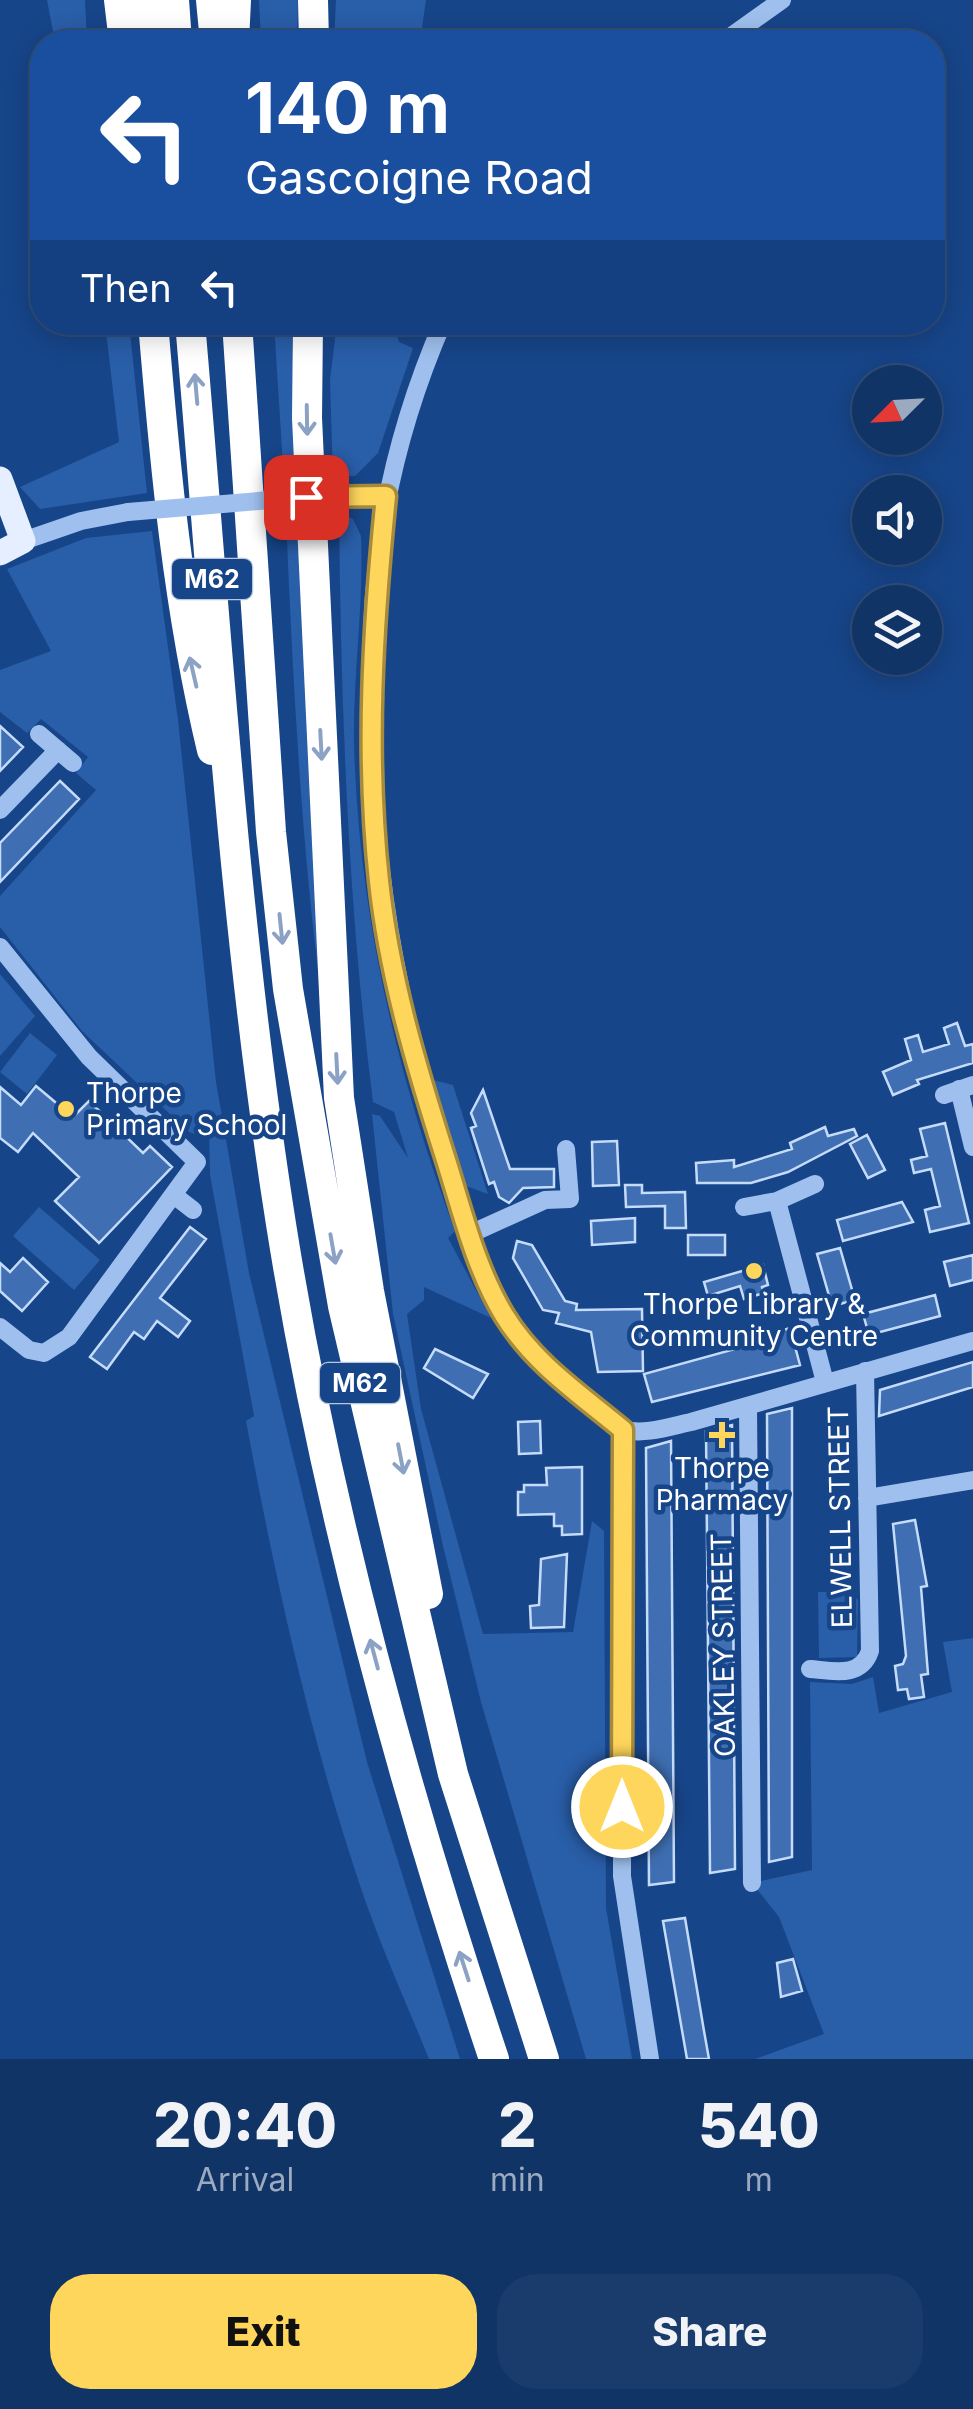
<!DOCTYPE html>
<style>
:root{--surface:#113467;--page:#1a3c6d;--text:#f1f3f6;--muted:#9caac0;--line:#304f7b;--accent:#ffd65c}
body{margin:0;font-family:Inter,sans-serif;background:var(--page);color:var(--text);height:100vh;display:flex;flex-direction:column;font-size:38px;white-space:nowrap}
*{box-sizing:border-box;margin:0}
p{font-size:32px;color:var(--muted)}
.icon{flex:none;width:55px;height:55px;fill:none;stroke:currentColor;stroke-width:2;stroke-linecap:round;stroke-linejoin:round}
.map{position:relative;height:2059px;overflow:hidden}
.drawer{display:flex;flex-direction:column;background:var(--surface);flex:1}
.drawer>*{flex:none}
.guide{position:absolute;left:30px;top:30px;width:915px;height:305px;border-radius:40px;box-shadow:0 5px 25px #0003,0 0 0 2px var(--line);background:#1a4fa0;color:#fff;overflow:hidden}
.needle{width:65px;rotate:246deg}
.tools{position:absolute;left:852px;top:365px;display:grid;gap:20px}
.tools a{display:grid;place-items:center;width:90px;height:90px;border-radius:50%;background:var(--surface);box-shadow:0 5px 25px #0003,0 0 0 2px var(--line);font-size:50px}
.pin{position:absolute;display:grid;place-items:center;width:85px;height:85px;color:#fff;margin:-42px;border-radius:20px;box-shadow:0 5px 15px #0006}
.me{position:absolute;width:110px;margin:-55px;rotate:0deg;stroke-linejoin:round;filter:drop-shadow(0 0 8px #0008)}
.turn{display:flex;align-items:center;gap:35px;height:210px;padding:0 50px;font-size:45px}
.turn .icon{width:130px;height:130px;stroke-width:2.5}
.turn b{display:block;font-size:70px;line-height:85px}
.then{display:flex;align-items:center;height:95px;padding:0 50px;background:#0003;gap:20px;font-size:38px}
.eta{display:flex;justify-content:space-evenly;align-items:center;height:170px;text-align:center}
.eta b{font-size:60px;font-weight:800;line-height:70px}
.action{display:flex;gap:20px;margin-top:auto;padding:20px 50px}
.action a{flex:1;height:115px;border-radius:40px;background:var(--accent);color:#111;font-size:40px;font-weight:800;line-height:115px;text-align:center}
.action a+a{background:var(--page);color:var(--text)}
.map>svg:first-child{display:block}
.green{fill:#295ea8}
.building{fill:#3f6fb2;stroke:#c5dbfa;stroke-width:2.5}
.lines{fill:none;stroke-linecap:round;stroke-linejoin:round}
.minor{stroke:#9fc0ee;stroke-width:18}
.major{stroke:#e6efff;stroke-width:25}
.highway{stroke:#fff;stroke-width:30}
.minor-bridge{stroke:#9fc0ee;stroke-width:18}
.oneway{stroke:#8ba2c4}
.route-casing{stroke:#a68b3c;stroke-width:25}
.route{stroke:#ffd65c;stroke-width:18}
.poi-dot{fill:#ffd65c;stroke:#174589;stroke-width:4}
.labels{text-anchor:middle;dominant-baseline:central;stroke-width:9;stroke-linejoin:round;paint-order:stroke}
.shield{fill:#174589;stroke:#b9c7dc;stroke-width:2.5}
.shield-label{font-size:25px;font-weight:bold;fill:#fff}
.poi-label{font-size:28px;fill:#fff;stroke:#174589}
.street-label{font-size:28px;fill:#fff;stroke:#174589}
</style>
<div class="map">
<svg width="973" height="2059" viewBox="0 0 973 2059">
<rect width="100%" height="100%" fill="#174589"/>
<!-- green -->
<path class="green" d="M47 0H85L87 42H55Z
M259 0H298L297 42H261Z
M336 0H426L420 42H334Z
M105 323H129L147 493 40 509 20 487 119 442Z
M274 323H292L296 479 284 481Z
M337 323H393L399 342 413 348 378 453 355 476 333 477 330 380Z
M339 512 353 519 361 536C364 604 353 673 354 741 358 911 396 1073 455 1231L448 1238 491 1318 424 1287V1300L407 1314 421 1409 483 1634 573 1632 592 1521 604 1531 606 1908 632 2059H586L481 1702 443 1546 393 1314 372 1114 380 1116 408 1158 394 1112 373 1102C348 906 341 710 339 512Z
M298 516 323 1009C301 846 293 682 286 518Z
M152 531 178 720 216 1082 249 1273 367 1762 460 2059H429C408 2007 385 1956 366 1903 312 1747 276 1583 246 1421L254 1416 210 1175 209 1129 201 1124 198 1135 189 1132 82 1031 0 927V896L96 790 76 773 88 757 41 719 27 733 0 712V670L51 651 7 569 86 538Z
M0 974 35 1016 0 1056Z
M30 1033 57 1055 27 1094 0 1072Z
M433 1080 453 1085 488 1194 466 1186Z
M39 1207 100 1260 74 1290 13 1236Z
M849 1591 858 1600 857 1657 819 1658 818 1592Z
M973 1638V2059H755L824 2034 779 1917 752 1883 812 1870 810 1682 852 1684 873 1677 879 1713 952 1692 943 1642Z"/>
<!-- building -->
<path class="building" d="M0 726 23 747 0 771Z
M60 781 79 799 0 882V843Z
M957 1023 965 1046 973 1044V1063L917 1080 919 1084 893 1095 883 1072 911 1060 905 1039 918 1035 923 1052 949 1044 944 1028Z
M36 1086 73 1117 89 1101 143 1153 150 1146 172 1167 99 1243 55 1201 79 1177 33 1133 18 1152 0 1138V1087L21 1105Z
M483 1090 510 1169H554V1187L523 1188 509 1203 499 1197 494 1182 489 1184 471 1128 476 1126 471 1113Z
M945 1123 969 1223 930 1232 925 1210 940 1206 931 1169 914 1173 911 1160 927 1156 920 1129Z
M825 1127 828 1136 854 1129 857 1136 788 1172 751 1183H697L696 1163 734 1160V1167L792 1149 790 1143Z
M867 1135 885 1170 868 1178 850 1144Z
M617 1141 619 1185 593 1186 592 1142Z
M625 1185H642V1193L685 1192 686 1228H665V1206L626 1207Z
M902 1202 913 1222 843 1241 837 1220Z
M635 1218V1242L592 1245 591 1221Z
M190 1227 206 1239 160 1298 190 1321 178 1337 157 1321 144 1339 134 1332 107 1369 90 1357Z
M688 1235H725V1255H688Z
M517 1241 532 1245 565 1301 577 1304 576 1310 642 1309 643 1371 598 1372 591 1332 556 1323 559 1313 543 1310 513 1258Z
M840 1248 855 1300 832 1306 817 1254Z
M973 1255V1280L950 1286 944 1262Z
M23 1258 48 1282 22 1311 0 1291V1263L10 1272Z
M763 1265 768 1285 762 1287 764 1293 744 1299 740 1286 708 1296 704 1282Z
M935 1295 940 1316 869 1335 863 1314Z
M790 1328 800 1365 652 1402 644 1374 771 1339 769 1334Z
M435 1349 488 1374 473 1398 424 1368Z
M973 1362V1387L879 1416 880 1390Z
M792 1408V1857L769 1862 767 1414Z
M540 1421 541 1453 519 1454 518 1422Z
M732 1425 735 1869 710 1873 706 1431Z
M671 1441 674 1882 649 1885 646 1448Z
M582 1467V1534L562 1535V1526H554V1514L518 1515V1492H524V1485H547L546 1468Z
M915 1520 927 1586 921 1587 928 1674 921 1675 924 1697 909 1699 907 1689 898 1690 895 1666 903 1664 906 1656 893 1524Z
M567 1554 564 1627 531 1628 530 1606 539 1605 541 1559Z
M685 1918 704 2031 709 2059H687L663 1921Z
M793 1959 802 1991 781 1997 777 1963Z"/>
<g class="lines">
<!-- minor -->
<path class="minor" d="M723 42 782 0
M443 322C400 421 376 522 372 630 365 821 388 978 446 1159 477 1256 500 1340 588 1401 598 1409 611 1425 623 1429 642 1436 672 1426 691 1422L973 1341
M341 494 386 496
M23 541 81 521 128 512
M39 734 73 763
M0 810 58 750
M0 947 89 1057 197 1162 69 1337 44 1353 29 1350 0 1327
M959 1089 973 1147
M944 1095 973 1085
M175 1196 193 1210
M777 1201 825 1382
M744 1207 777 1201 815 1184
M470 1234 545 1200 570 1199 566 1149
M748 1406 752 1883
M623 1429 622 1876 650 2059
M867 1498 973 1480
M810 1669C834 1671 861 1678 870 1651L865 1371"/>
<!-- major -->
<path class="major" d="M0 479 23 541 0 553"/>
<!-- highway -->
<path class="highway" d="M119 0 124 42
M145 0 150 42
M174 0 177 42
M211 0 215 42
M313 0 314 42
M234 42 236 0
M153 322C165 467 178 608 212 750
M190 322C216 623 234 926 281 1224 326 1508 403 1788 494 2059
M237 322 271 832 288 989 343 1306 453 1774 544 2059
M308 322 307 418 339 1098 369 1291 428 1594"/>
<!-- minor-bridge -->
<path class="minor-bridge" d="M128 512 341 494"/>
</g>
<!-- one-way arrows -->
<defs><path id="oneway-shaft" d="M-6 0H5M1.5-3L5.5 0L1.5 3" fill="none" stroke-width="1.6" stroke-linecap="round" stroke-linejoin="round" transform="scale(2.5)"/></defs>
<g class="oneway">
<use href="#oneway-shaft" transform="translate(196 389) rotate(-95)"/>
<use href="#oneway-shaft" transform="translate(307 420) rotate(89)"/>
<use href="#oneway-shaft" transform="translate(193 672) rotate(-103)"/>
<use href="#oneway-shaft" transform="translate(321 745) rotate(87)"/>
<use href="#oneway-shaft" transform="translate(281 929) rotate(84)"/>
<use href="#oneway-shaft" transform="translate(337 1069) rotate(87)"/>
<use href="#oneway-shaft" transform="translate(333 1249) rotate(80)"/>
<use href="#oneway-shaft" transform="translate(401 1459) rotate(79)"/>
<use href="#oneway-shaft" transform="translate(374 1654) rotate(-105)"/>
<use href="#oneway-shaft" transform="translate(464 1966) rotate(-108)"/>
</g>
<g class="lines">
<defs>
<path id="route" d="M306 497 386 496C373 625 365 752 379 881 389 976 417 1069 446 1160 462 1211 476 1269 504 1315 534 1364 580 1394 623 1430L622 1807"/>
</defs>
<!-- route casing -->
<use href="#route" class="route-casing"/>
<!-- route -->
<use href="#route" class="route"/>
</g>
<!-- markers -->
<g class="poi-dot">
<circle cx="66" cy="1109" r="10"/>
<circle cx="754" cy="1271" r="10"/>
<path d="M717 1420h10v10h10v10h-10v10h-10v-10h-10v-10h10z"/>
</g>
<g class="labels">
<!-- shield labels -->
<g class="shield">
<rect x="172" y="559" width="80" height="40" rx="8"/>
<rect x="320" y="1363" width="80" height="40" rx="8"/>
</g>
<g class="shield-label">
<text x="212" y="579">M62</text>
<text x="360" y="1383">M62</text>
</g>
<!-- poi labels -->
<g class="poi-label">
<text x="86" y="1093" text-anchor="start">Thorpe<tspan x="86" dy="32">Primary School</tspan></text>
<text x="754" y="1304">Thorpe Library &amp;<tspan x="754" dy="32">Community Centre</tspan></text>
<text x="722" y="1468">Thorpe<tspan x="722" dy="32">Pharmacy</tspan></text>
</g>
<!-- street labels -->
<g class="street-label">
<text transform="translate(840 1517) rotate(-91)">ELWELL STREET</text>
<text transform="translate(723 1645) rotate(-91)">OAKLEY STREET</text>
</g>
</g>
</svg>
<div class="tools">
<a><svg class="needle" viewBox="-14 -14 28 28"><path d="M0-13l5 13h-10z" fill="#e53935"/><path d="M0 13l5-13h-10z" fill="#9caac0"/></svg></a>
<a><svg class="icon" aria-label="sound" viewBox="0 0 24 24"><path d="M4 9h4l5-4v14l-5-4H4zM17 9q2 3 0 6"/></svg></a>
<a><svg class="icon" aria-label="layers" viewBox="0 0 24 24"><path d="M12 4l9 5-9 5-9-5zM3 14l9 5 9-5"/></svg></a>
</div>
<div class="pin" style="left:306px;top:497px;background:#d93025"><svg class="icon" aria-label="arrive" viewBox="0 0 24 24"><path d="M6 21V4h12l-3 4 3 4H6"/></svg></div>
<svg class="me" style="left:622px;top:1807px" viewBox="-20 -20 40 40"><circle r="17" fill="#ffd65c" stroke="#fff" stroke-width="3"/><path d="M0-11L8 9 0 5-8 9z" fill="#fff"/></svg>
<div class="guide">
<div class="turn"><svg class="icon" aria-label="left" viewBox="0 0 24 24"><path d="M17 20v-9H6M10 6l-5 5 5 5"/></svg><div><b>140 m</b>Gascoigne Road</div></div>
<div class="then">Then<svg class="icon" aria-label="left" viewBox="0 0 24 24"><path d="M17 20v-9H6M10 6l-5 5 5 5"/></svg></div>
</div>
</div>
<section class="drawer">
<div class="eta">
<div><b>20:40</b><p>Arrival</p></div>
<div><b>2</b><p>min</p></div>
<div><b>540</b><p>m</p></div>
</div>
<div class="action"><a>Exit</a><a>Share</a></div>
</section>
